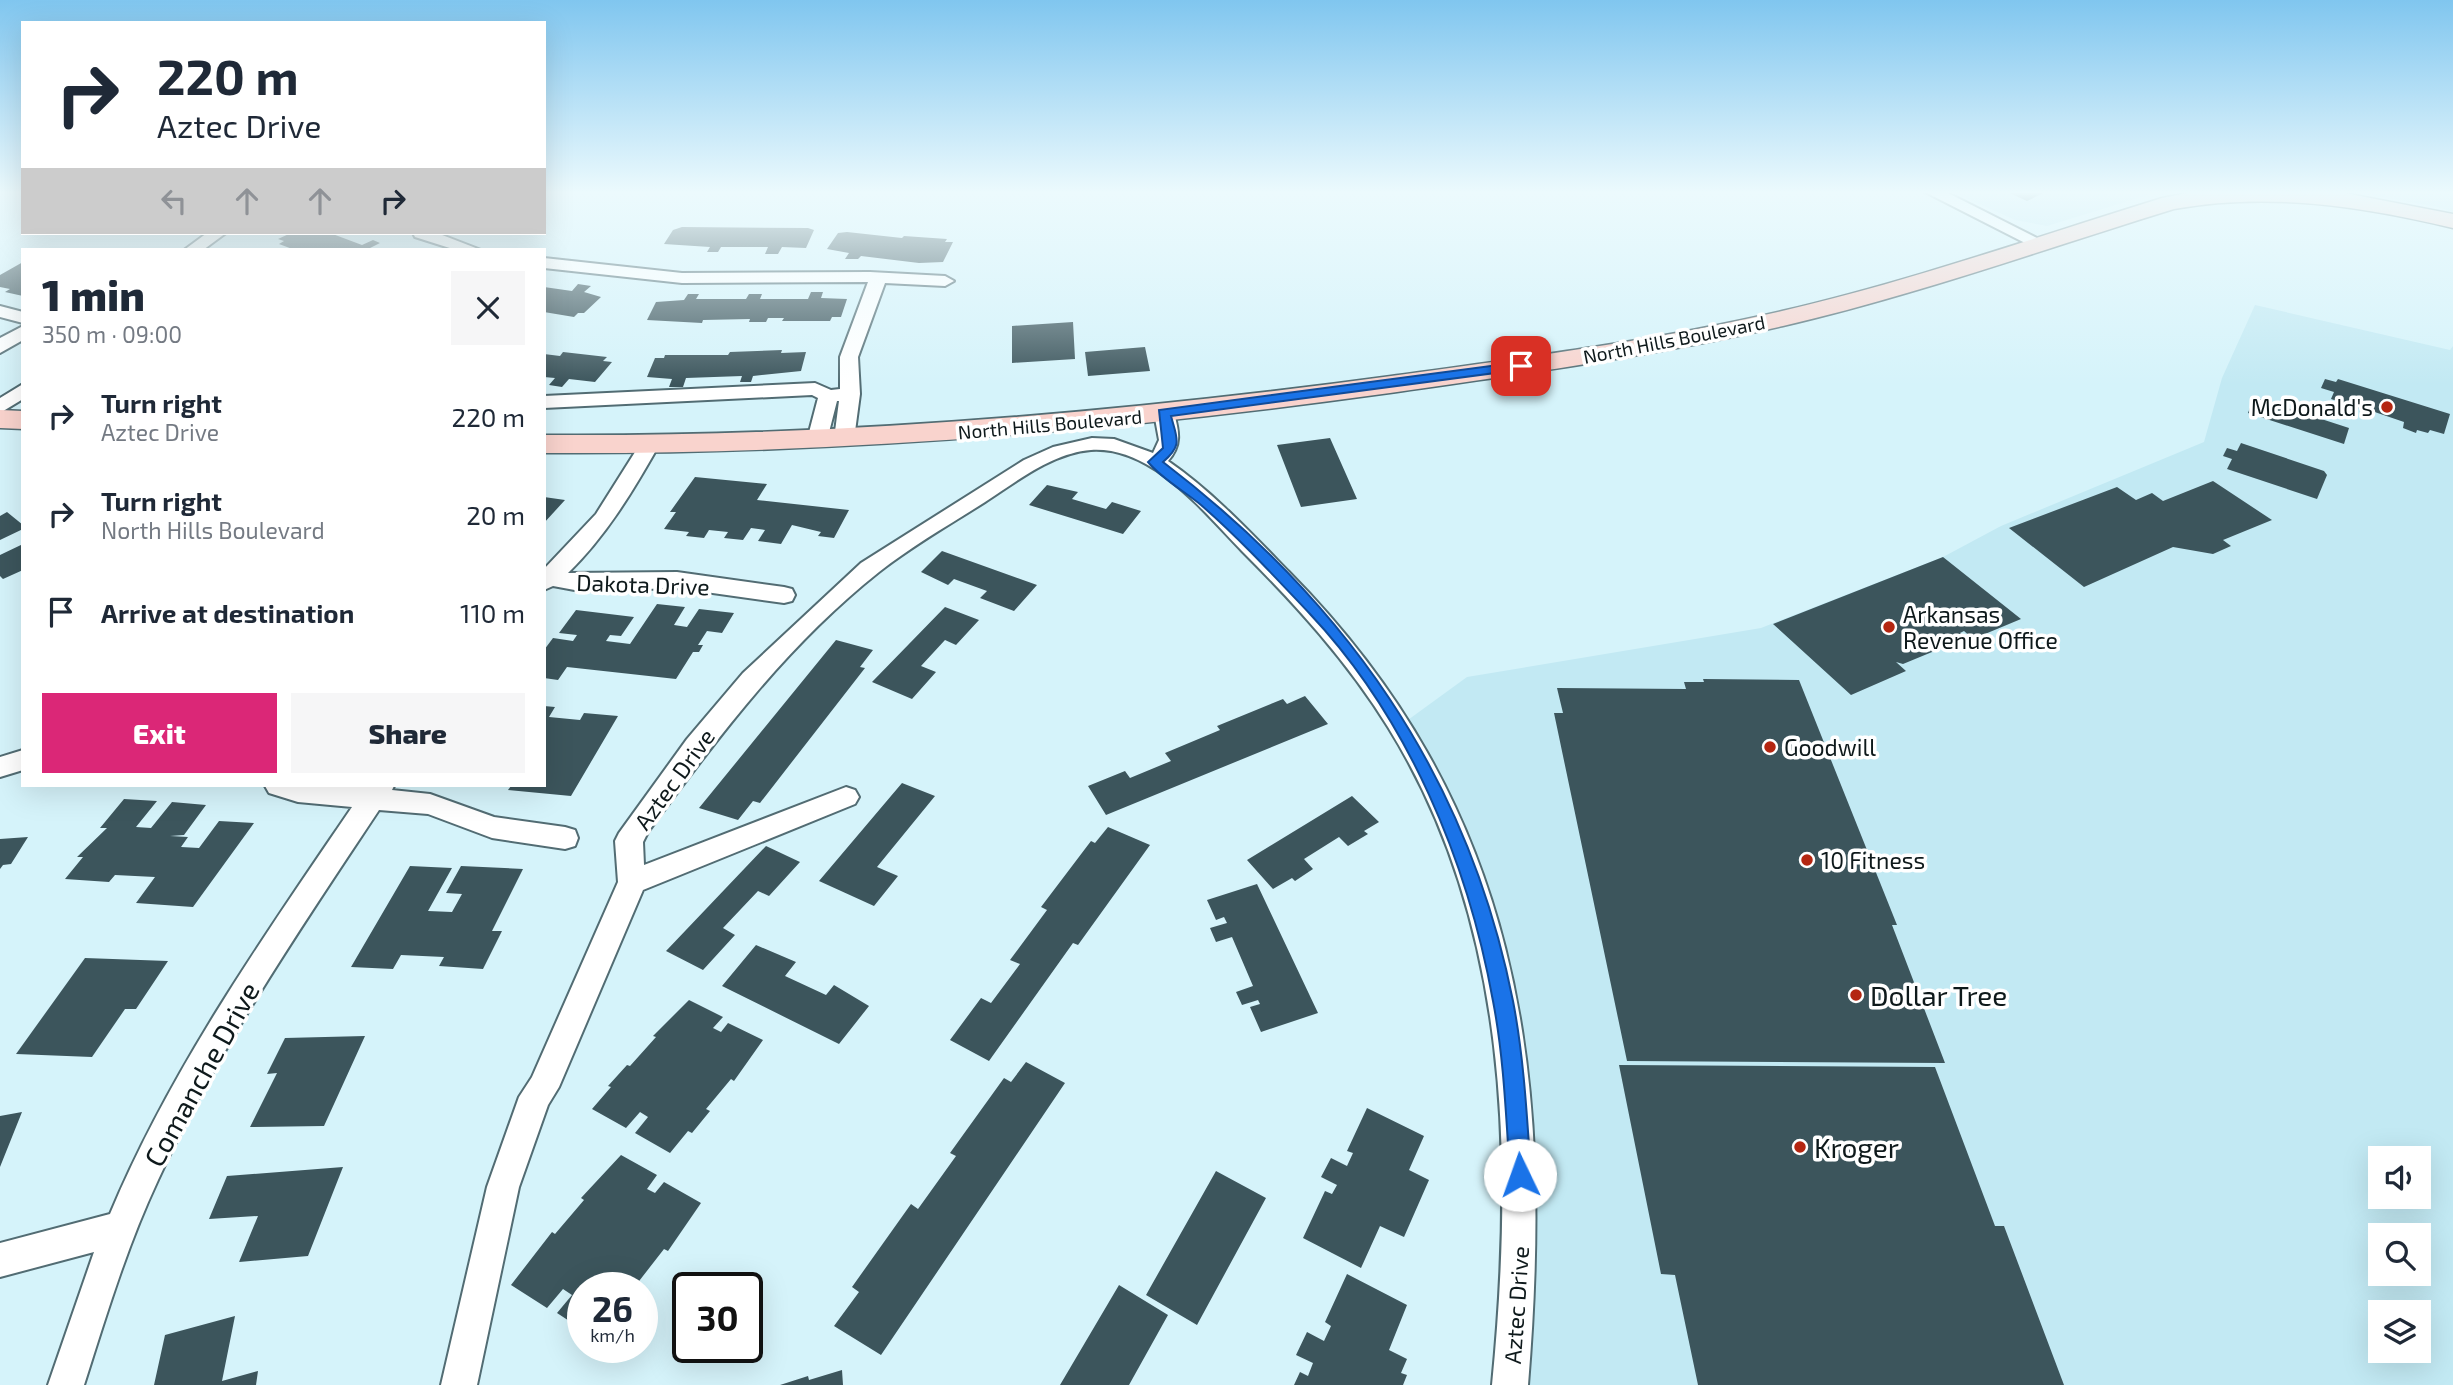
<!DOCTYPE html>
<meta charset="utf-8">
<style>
:root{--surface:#fff;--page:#f6f6f7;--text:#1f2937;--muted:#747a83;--accent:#db2777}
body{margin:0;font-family:"Exo 2",sans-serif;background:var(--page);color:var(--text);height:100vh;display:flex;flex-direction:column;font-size:26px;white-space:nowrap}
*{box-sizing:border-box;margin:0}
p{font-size:23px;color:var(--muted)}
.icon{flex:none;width:38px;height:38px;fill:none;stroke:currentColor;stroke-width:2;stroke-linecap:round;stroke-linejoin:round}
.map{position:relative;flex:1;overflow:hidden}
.details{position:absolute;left:21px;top:248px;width:525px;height:539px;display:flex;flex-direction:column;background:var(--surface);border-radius:0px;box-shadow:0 7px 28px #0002}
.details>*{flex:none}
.banner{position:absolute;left:21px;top:21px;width:525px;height:214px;border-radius:0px;box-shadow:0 7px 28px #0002;background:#fff;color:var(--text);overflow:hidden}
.tools{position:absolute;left:2368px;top:1146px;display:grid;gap:14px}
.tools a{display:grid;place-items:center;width:63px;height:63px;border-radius:0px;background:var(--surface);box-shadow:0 7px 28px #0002;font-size:35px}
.speed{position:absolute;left:567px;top:1272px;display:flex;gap:14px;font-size:35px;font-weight:700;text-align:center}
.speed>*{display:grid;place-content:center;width:91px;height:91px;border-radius:50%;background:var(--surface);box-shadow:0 7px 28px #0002;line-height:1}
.speed small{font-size:18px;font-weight:400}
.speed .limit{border:4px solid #111;border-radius:10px;background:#fff;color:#111}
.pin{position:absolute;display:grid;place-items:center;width:60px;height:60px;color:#fff;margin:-30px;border-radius:14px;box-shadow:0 4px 10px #0006}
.me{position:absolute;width:77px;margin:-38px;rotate:357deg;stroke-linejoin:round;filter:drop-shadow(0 0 5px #0008)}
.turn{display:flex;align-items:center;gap:24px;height:147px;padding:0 21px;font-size:32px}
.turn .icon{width:91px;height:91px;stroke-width:2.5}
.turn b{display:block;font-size:49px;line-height:60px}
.lanes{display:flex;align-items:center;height:66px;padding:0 21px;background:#0003;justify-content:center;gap:35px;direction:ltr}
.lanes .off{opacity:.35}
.round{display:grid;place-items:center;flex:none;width:74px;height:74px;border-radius:0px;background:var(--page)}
.summary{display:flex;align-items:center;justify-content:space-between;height:119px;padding:0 21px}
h1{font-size:42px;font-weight:800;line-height:52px}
.primary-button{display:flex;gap:14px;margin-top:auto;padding:14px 21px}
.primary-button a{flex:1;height:80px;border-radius:0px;background:var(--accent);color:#fff;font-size:28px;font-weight:800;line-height:80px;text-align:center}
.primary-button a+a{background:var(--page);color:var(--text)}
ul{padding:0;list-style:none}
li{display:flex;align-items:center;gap:21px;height:98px;padding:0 21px}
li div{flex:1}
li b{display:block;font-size:26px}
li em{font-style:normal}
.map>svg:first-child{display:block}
.built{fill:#c2e9f3;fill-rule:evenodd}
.building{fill:#3c555c}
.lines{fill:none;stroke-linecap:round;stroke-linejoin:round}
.street-casing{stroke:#526c73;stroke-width:4}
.secondary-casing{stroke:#526c73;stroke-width:3}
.street{fill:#fff;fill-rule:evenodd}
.secondary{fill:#f9d3cd;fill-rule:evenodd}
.route{fill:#1a73e8;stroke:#114b97;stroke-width:2}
.poi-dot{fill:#b42611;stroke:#fff;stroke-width:2.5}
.labels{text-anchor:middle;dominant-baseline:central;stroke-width:7;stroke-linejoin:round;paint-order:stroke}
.far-street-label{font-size:19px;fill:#0e191b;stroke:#fff}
.poi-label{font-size:23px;fill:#0e191b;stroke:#fff;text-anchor:start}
.street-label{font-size:23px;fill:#0e191b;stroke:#fff}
.near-poi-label{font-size:28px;fill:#0e191b;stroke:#fff;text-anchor:start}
.near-street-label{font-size:28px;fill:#0e191b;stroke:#fff}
</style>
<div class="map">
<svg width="2453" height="1385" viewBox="0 0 2453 1385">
<rect width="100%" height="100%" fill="#d5f3fa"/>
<!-- built -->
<path class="built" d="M1951 191H2161L2047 226 2015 220Z
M2348 191H2453V212L2438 207Z
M2255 305 2450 350 2453 346V1385H1509L1522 1201 1485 925 1401 725 1467 677 1761 628 1943 557 2001 526 2204 442 2222 378ZM2380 1158H2418V1197H2380ZM2380 1236H2418V1274H2380ZM2380 1312H2418V1351H2380Z"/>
<!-- building -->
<path class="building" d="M2005 191H2048L2027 201Z
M682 227 808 228 814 230 806 248 782 247 778 254H765L768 247H721L718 252H707L710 247 664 244 673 230Z
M847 232 902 238 904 236 947 239 945 242H953L943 262 919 263 861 256 858 259H845L849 253 827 249 838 233Z
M291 233H330L362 245 373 240 380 243 370 248 375 250H295L279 244 284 241 278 239Z
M23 262V296L5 292 10 289 0 287V275Z
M578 284 591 286 584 292 601 297 584 313H578L574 317 544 312V287L572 291Z
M811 292H823L821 298 847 299 841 317H832L830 321H782L784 318H768L766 322H749L750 319 703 320 702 323 647 320 656 302 684 300 688 294H699L696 299H746L749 294H762L760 299H808Z
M1073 322 1075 359 1012 363V326Z
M1145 347 1150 371 1088 376 1085 352Z
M782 350 781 353 806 352 801 371 753 376 751 382H740L742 376 686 378 683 387H669L672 379 647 377 655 358H664L665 355H728L730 352Z
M563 352 607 357 603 361 612 362 595 382 569 379 562 387 549 385 555 378 544 377V354L560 356Z
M2325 379 2336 382 2338 379 2450 414 2444 434 2430 430 2428 433 2417 430 2416 433 2403 428 2404 422 2360 407 2352 412 2344 409V403L2331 399 2334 392 2321 388Z
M2254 397 2349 428 2344 444 2248 413Z
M1330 438 1357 499 1301 507 1277 445Z
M2241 443 2324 471 2327 475 2317 499 2227 469 2232 459 2223 456 2227 448 2237 451Z
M695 477 767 484 757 500 849 510 834 538 818 536 821 532 792 525 781 544 758 541 765 530 751 528 743 540 724 538 728 532 709 530 704 538 686 536 689 532 664 529 676 512H670Z
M2213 481 2272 520 2223 540 2231 546 2213 554 2173 547 2084 587 2009 528 2117 487 2136 500 2152 493 2163 501Z
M1047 485 1078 492 1072 499 1106 509 1112 502 1141 511 1123 534 1029 505Z
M544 497 565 500 544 523Z
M7 512 23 525V529L0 540V516Z
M23 544V570L3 579 0 576V555Z
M942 551 1037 585 1014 611 980 598 987 591 954 579 948 585 921 572Z
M1943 557 2021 619 1973 639 1964 631 1960 633 1966 638 1903 664 1896 662 1906 671 1851 695 1773 624Z
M657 604 685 607 674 625 687 627 699 609 734 613 722 633 707 631 698 645H703L699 652H693L676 679 567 667 558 680 544 678V650L553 638 573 641 577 635 559 633 576 610 634 617 621 636 610 635 606 641 630 644Z
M945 607 979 620 956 645 945 640 921 666 936 672 912 699 872 682Z
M836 640 873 650 860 667 865 668 760 803 753 801 738 820 699 808Z
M1703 679 1799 680 1897 925H1892L1945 1063 1627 1061 1554 713H1563L1557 688 1686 689 1684 682H1704Z
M1305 696 1328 724 1106 815 1088 786 1125 771 1130 778 1171 761 1165 753 1220 730 1217 726 1283 699 1287 704Z
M544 706 555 707 549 717 580 720 584 713 618 716 571 796 508 790 511 786H544Z
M902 783 935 796 877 867 898 876 874 906 819 881Z
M1352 796 1379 822 1364 831 1368 834 1348 846 1339 837 1304 859 1313 869 1295 881 1292 878 1273 889 1247 860Z
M124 799 157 801 136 827 151 828 172 802 206 805 184 835 170 836 188 837 181 847 199 848 219 821 254 823 193 907 136 903 155 877 115 875 109 882 65 879 83 857H77L107 828H100Z
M1108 827 1150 845 1078 945 1073 943 989 1061 950 1040 981 998 991 1003 1020 964 1010 960 1047 910 1041 907 1091 841 1095 843Z
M28 837 11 864 3 865 0 869V839Z
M766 846 800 862 769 896 758 891 723 928 735 935 703 970 666 951Z
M410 866 452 868 428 911 452 912 462 894 446 893 461 866 523 869 492 931H502L483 969 439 966 444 957 401 955 393 969 351 967Z
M1257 884 1318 1013 1261 1032 1250 1007 1260 1004 1258 1000 1242 1005 1236 992 1253 986 1232 937 1216 942 1210 928 1227 923 1224 917 1216 920 1207 900Z
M756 945 796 962 785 976 826 995 834 985 869 1006 839 1044 722 986Z
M85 958 168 961 136 1009H125L92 1057 16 1054Z
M689 1000 723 1017 713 1028 721 1032 728 1023 763 1040 734 1081 731 1079 706 1109 710 1111 692 1133 688 1131 670 1153 635 1133 648 1117 640 1112 626 1128 592 1109 611 1087 608 1086 627 1065 630 1066 656 1037 653 1036Z
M365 1036 324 1126 250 1127 277 1073 267 1074 285 1038Z
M1026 1062 1065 1083 881 1355 834 1326 859 1292 852 1287 911 1204 918 1209 956 1156 950 1153 1004 1078 1011 1082Z
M1619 1065 1935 1067 1995 1226H2004L2064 1385H1698L1675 1275 1661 1274Z
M1367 1108 1424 1136 1409 1170 1429 1180 1404 1237 1380 1226 1361 1268 1303 1238 1325 1191 1332 1194 1337 1185 1321 1177 1331 1158 1347 1166 1353 1153 1347 1151Z
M22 1112 0 1167V1116Z
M621 1155 657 1175 647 1189 655 1193 664 1182 701 1203 668 1251 664 1249 636 1285 640 1288H583V1330L557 1313 572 1295 563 1289 547 1308 511 1285 552 1232 555 1234 584 1200 581 1198Z
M343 1167 308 1256 239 1262 258 1216 209 1219 227 1176Z
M1216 1171 1266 1198 1197 1325 1146 1295Z
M1347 1274 1407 1305 1389 1350 1407 1359 1401 1373 1407 1375 1403 1385H1294L1300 1372 1308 1376 1313 1363 1296 1355 1307 1332 1324 1341 1331 1326 1325 1322Z
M1119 1285 1168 1315 1129 1385H1060Z
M235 1316 222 1381 258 1371 256 1385H154L165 1335Z
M842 1370 843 1385H780L808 1376 809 1380Z"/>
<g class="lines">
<defs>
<path id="street" d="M1923 191H1944L2047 243 2039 248 2033 247Z
M207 233H226L203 250H184Z
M413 233H437L481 250H456L415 237Z
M544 258 682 273 870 272 945 276 954 281 945 286 885 283 858 357 860 394 854 439 844 445 834 439 839 401H837L827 440 817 446 807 440 818 398 812 395 544 408V396L815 383 831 390 840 389V357L868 282 682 283 544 268Z
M0 306 23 312V323L0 317Z
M23 326V340L0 353V338Z
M23 384V399L0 413V398Z
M1164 407 1174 413C1179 432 1182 445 1168 461 1213 492 1251 533 1289 572 1521 807 1554 1069 1528 1385H1492C1514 1162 1510 923 1388 727 1347 661 1296 605 1242 551 1203 511 1152 446 1091 450 1052 453 1016 482 985 502 949 525 912 546 879 572 787 645 717 738 648 832L643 842 644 865 846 787 855 790 859 797 855 804 643 890 559 1087 548 1105 519 1187 477 1385H441L487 1187 519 1097 532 1077 618 882 615 841 619 833 687 739 743 673 861 563 1024 460 1053 447 1092 438 1114 439 1153 453 1159 440 1154 413Z
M649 439 659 445C633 491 606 536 568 573L677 572 784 587 792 589 795 595 792 601 784 603 677 588 580 591 553 586 544 590V569L596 514 642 441Z
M23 750V770L0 777V757Z
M265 786H394L392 790 430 794 494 817 565 827 575 830 578 838 575 846 565 849 492 838 428 814 379 810C300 929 218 1049 158 1180 127 1246 106 1316 84 1385H48L94 1252 0 1277V1243L110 1214C171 1068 263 938 352 807L298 802 269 793Z"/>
<path id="secondary" d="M2197 191H2334L2453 214V228C2360 206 2269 192 2174 209 2044 249 1916 295 1783 326 1654 356 1522 374 1390 393 1109 432 828 455 544 453V435C829 437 1110 414 1391 376 1522 358 1653 341 1782 311 1911 281 2036 237 2162 198Z
M0 410 23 411V429L0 428Z"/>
</defs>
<!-- street casing -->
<use href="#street" class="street-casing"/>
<!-- secondary casing -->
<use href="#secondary" class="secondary-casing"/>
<!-- street -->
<use href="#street" class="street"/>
<!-- secondary -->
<use href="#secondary" class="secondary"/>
</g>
<!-- sky -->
<linearGradient id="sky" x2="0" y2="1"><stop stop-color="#80c6ef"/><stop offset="0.5" stop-color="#ecfafd"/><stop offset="1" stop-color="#ecfafd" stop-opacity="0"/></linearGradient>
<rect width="2453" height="385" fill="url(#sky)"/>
<!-- route -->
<path class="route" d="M1521 362 1525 363V369L1171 416C1177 439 1183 445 1163 462 1345 601 1468 774 1513 1001 1524 1058 1527 1117 1531 1175L1528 1182 1520 1185 1513 1182 1510 1175C1506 1117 1504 1058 1493 1001 1468 862 1408 718 1310 614 1275 577 1239 538 1201 505 1184 491 1162 479 1148 462L1163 448 1159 410Z"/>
<!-- markers -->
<g class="poi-dot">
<circle cx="2387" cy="407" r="7"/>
<circle cx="1889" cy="627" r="7"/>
<circle cx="1770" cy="747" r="7"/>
<circle cx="1807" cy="860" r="7"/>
<circle cx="1856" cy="995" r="7"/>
<circle cx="1800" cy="1147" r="7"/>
</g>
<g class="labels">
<!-- far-street labels -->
<g class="far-street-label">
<text transform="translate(1674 339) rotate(-11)">North Hills Boulevard</text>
<text transform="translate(1050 424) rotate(-5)">North Hills Boulevard</text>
</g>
<!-- poi labels -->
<g class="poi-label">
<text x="2373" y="407" text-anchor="end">McDonald's</text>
<text x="1903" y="614">Arkansas<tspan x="1903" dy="26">Revenue Office</tspan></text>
<text x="1784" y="747">Goodwill</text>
<text x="1821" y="860">10 Fitness</text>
</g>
<!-- street labels -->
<g class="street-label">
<text transform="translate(643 584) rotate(2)">Dakota Drive</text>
<text transform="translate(674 779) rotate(-54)">Aztec Drive</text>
<text transform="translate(1516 1305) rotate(-86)">Aztec Drive</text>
</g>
<!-- near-poi labels -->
<g class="near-poi-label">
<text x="1870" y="995">Dollar Tree</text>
<text x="1814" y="1147">Kroger</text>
</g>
<!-- near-street labels -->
<g class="near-street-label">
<text transform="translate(201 1074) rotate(-61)">Comanche Drive</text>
</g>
</g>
</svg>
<div class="tools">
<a><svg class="icon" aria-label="sound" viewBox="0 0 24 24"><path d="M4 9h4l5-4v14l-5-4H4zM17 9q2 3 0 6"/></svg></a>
<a><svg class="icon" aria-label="search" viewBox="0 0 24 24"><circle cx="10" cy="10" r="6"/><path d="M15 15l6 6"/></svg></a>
<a><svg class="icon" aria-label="layers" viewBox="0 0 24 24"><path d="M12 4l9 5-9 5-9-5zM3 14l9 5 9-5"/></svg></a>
</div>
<div class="speed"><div>26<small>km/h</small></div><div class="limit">30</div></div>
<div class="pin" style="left:1521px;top:366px;background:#d93025"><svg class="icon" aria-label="arrive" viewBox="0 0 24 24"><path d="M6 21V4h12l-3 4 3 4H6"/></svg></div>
<svg class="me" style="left:1520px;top:1175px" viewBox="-20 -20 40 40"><circle r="19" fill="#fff"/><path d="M0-13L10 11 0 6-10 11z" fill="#1a73e8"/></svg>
<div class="banner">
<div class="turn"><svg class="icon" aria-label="right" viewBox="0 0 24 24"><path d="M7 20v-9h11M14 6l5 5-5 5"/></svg><div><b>220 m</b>Aztec Drive</div></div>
<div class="lanes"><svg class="icon off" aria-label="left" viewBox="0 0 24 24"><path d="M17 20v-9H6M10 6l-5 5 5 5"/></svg><svg class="icon off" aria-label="ahead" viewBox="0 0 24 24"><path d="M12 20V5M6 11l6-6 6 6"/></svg><svg class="icon off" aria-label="ahead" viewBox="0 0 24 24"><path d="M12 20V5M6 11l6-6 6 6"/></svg><svg class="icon" aria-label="right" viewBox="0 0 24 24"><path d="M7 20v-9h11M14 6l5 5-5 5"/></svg></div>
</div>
<section class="details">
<div class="summary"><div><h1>1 min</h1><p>350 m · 09:00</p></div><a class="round"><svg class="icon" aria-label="close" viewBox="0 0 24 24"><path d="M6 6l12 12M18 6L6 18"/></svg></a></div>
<ul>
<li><svg class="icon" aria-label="right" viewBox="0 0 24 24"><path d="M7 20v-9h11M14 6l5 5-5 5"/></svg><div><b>Turn right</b><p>Aztec Drive</p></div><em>220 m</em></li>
<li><svg class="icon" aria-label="right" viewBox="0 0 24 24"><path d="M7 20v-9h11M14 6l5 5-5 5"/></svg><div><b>Turn right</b><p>North Hills Boulevard</p></div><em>20 m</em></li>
<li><svg class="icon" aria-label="arrive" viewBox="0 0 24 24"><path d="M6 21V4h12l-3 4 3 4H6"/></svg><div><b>Arrive at destination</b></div><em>110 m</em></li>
</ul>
<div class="primary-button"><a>Exit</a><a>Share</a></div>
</section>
</div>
